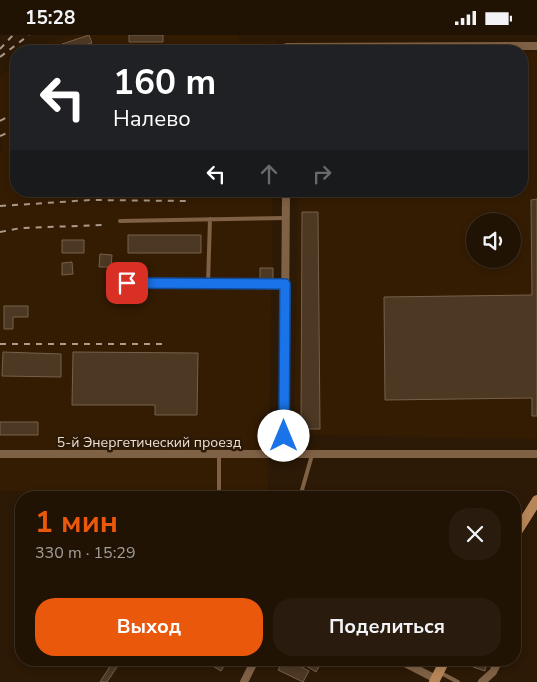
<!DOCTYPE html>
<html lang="ru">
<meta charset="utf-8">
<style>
:root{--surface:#211304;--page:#291c0e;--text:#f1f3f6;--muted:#a29e9a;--line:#3e3226;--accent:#ea580c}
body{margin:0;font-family:"Nunito Sans",sans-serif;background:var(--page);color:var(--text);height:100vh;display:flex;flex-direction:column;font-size:19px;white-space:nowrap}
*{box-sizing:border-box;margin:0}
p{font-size:16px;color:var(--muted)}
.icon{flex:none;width:28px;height:28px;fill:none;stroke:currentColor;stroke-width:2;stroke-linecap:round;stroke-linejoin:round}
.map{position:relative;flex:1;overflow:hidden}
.side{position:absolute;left:15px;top:456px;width:506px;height:175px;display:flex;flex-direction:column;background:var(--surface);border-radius:20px;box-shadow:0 2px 8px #0003,0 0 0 1px var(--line)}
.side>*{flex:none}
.top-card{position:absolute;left:10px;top:10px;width:518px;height:152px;border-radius:20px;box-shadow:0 2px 8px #0003,0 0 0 1px var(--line);background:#202124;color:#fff;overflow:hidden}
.controls{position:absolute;left:466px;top:178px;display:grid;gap:10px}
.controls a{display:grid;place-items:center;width:55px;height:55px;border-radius:50%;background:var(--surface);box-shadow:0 2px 8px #0003,0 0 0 1px var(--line);font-size:25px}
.pin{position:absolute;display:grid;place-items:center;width:42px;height:42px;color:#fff;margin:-21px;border-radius:10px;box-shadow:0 2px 8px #0006}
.me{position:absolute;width:55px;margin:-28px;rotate:0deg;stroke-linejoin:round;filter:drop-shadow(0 0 4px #0008)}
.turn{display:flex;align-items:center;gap:18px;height:105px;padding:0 20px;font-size:22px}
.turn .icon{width:65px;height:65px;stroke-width:2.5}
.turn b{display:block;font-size:35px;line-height:42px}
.lanes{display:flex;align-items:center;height:48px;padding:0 20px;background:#0003;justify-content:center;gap:25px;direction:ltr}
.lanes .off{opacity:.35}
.round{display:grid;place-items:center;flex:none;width:52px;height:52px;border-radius:20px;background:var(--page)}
.head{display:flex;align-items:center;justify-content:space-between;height:85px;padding:0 20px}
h1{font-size:30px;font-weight:700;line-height:38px;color:var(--accent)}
.action{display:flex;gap:10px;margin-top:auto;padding:10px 20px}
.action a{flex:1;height:58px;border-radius:20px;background:var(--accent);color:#fff;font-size:20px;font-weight:700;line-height:58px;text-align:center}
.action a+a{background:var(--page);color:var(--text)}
.status{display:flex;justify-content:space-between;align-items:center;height:35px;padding:0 25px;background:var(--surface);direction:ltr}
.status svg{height:14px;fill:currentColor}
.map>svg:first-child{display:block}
.built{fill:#341c03;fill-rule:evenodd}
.building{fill:#4d3824;stroke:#77604b}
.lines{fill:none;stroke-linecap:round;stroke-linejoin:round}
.lane{stroke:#7f6145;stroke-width:4}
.street{stroke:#7f6145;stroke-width:8}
.secondary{stroke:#b78658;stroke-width:10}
.rail{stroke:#ab9b8d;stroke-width:2;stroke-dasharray:6 6;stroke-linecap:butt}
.route-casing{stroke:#114b97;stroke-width:12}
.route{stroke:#1a73e8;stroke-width:9}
.labels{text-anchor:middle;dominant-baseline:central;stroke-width:5;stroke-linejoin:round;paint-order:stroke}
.street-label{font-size:14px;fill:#eddfd4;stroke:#2c1906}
</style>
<div class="status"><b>15:28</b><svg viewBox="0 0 49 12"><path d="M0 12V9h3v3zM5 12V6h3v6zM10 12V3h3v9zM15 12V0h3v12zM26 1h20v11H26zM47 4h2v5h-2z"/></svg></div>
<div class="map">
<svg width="537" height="647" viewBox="0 0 537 647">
<rect width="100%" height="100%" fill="#2c1906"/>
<!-- built -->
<path class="built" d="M74 0H238L239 7 276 6V16H32L39 11Z
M521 17H537V404L306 400 294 387 298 156H521ZM475 186H512V224H475Z
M16 27V156H273L268 462H128V457L0 456V116L3 115 0 87V42Z"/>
<!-- building -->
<path class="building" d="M89 0 92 8 64 16 62 9Z
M129 0H163V7H129Z
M537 164V381H532V363L385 365 384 262 532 260 531 165Z
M302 177H318L320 394H301Z
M128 200H201V218H128Z
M62 205H84V218H62Z
M100 219 112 220 111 232H99Z
M72 227 73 239 62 240V228Z
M260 233H273V244H260Z
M4 271H28V282H13V294H4Z
M3 317 61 319V342L2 341Z
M73 317 198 318 197 380H155V370H72Z
M0 387H38V400H0Z
M114 625 119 629 107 647H100Z
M203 625H228L221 636Z
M284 625H298L296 629 309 636 303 647 278 635Z
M310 625H323L316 637 306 631Z
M475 625H488L485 636 473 632Z"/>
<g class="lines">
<!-- lane -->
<path class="lane" d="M106 16 172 12H287
M120 186 286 183
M127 248 285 249
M208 249 210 184
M219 462V420
M300 462 312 420
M439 637 458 647"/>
<!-- street -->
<path class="street" d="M287 16V12L537 11
M0 419H537
M284 420 286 156
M515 559V576
M399 625 436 644
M244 647 255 625
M482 647 493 637 499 625"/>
<!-- secondary -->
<path class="secondary" d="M515 500 537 465
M434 647 445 625"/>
<!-- rail -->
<path class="rail" d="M0 14 13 0
M0 22 29 0
M0 86 16 77
M0 101 16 94
M0 171 91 165 190 166
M0 197 21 193 104 190
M0 309H166"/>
</g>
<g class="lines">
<defs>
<path id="route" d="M127 248 285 249 284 401"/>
</defs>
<!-- route casing -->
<use href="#route" class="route-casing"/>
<!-- route -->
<use href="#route" class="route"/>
</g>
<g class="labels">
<!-- street labels -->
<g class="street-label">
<text x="149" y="407">5-й Энергетический проезд</text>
</g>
</g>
</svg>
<div class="controls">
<a><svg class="icon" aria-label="sound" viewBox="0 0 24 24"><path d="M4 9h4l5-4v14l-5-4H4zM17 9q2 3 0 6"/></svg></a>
</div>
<div class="pin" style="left:127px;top:248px;background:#d93025"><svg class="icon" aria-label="arrive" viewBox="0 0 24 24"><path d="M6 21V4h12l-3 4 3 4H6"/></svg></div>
<svg class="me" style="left:284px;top:401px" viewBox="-20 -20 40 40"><circle r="19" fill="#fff"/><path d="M0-13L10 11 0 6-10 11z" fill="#1a73e8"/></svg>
<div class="top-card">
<div class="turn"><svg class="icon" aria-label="left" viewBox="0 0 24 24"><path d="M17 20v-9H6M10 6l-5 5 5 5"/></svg><div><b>160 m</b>Налево</div></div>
<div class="lanes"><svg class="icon" aria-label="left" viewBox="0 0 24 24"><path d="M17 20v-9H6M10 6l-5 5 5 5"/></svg><svg class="icon off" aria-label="ahead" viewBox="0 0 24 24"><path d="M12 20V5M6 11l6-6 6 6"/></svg><svg class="icon off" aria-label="right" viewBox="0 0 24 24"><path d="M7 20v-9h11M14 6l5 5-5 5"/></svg></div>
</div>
<section class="side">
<div class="head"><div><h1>1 мин</h1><p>330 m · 15:29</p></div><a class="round"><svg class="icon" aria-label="close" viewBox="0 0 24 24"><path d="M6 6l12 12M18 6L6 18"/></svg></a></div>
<div class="action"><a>Выход</a><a>Поделиться</a></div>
</section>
</div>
